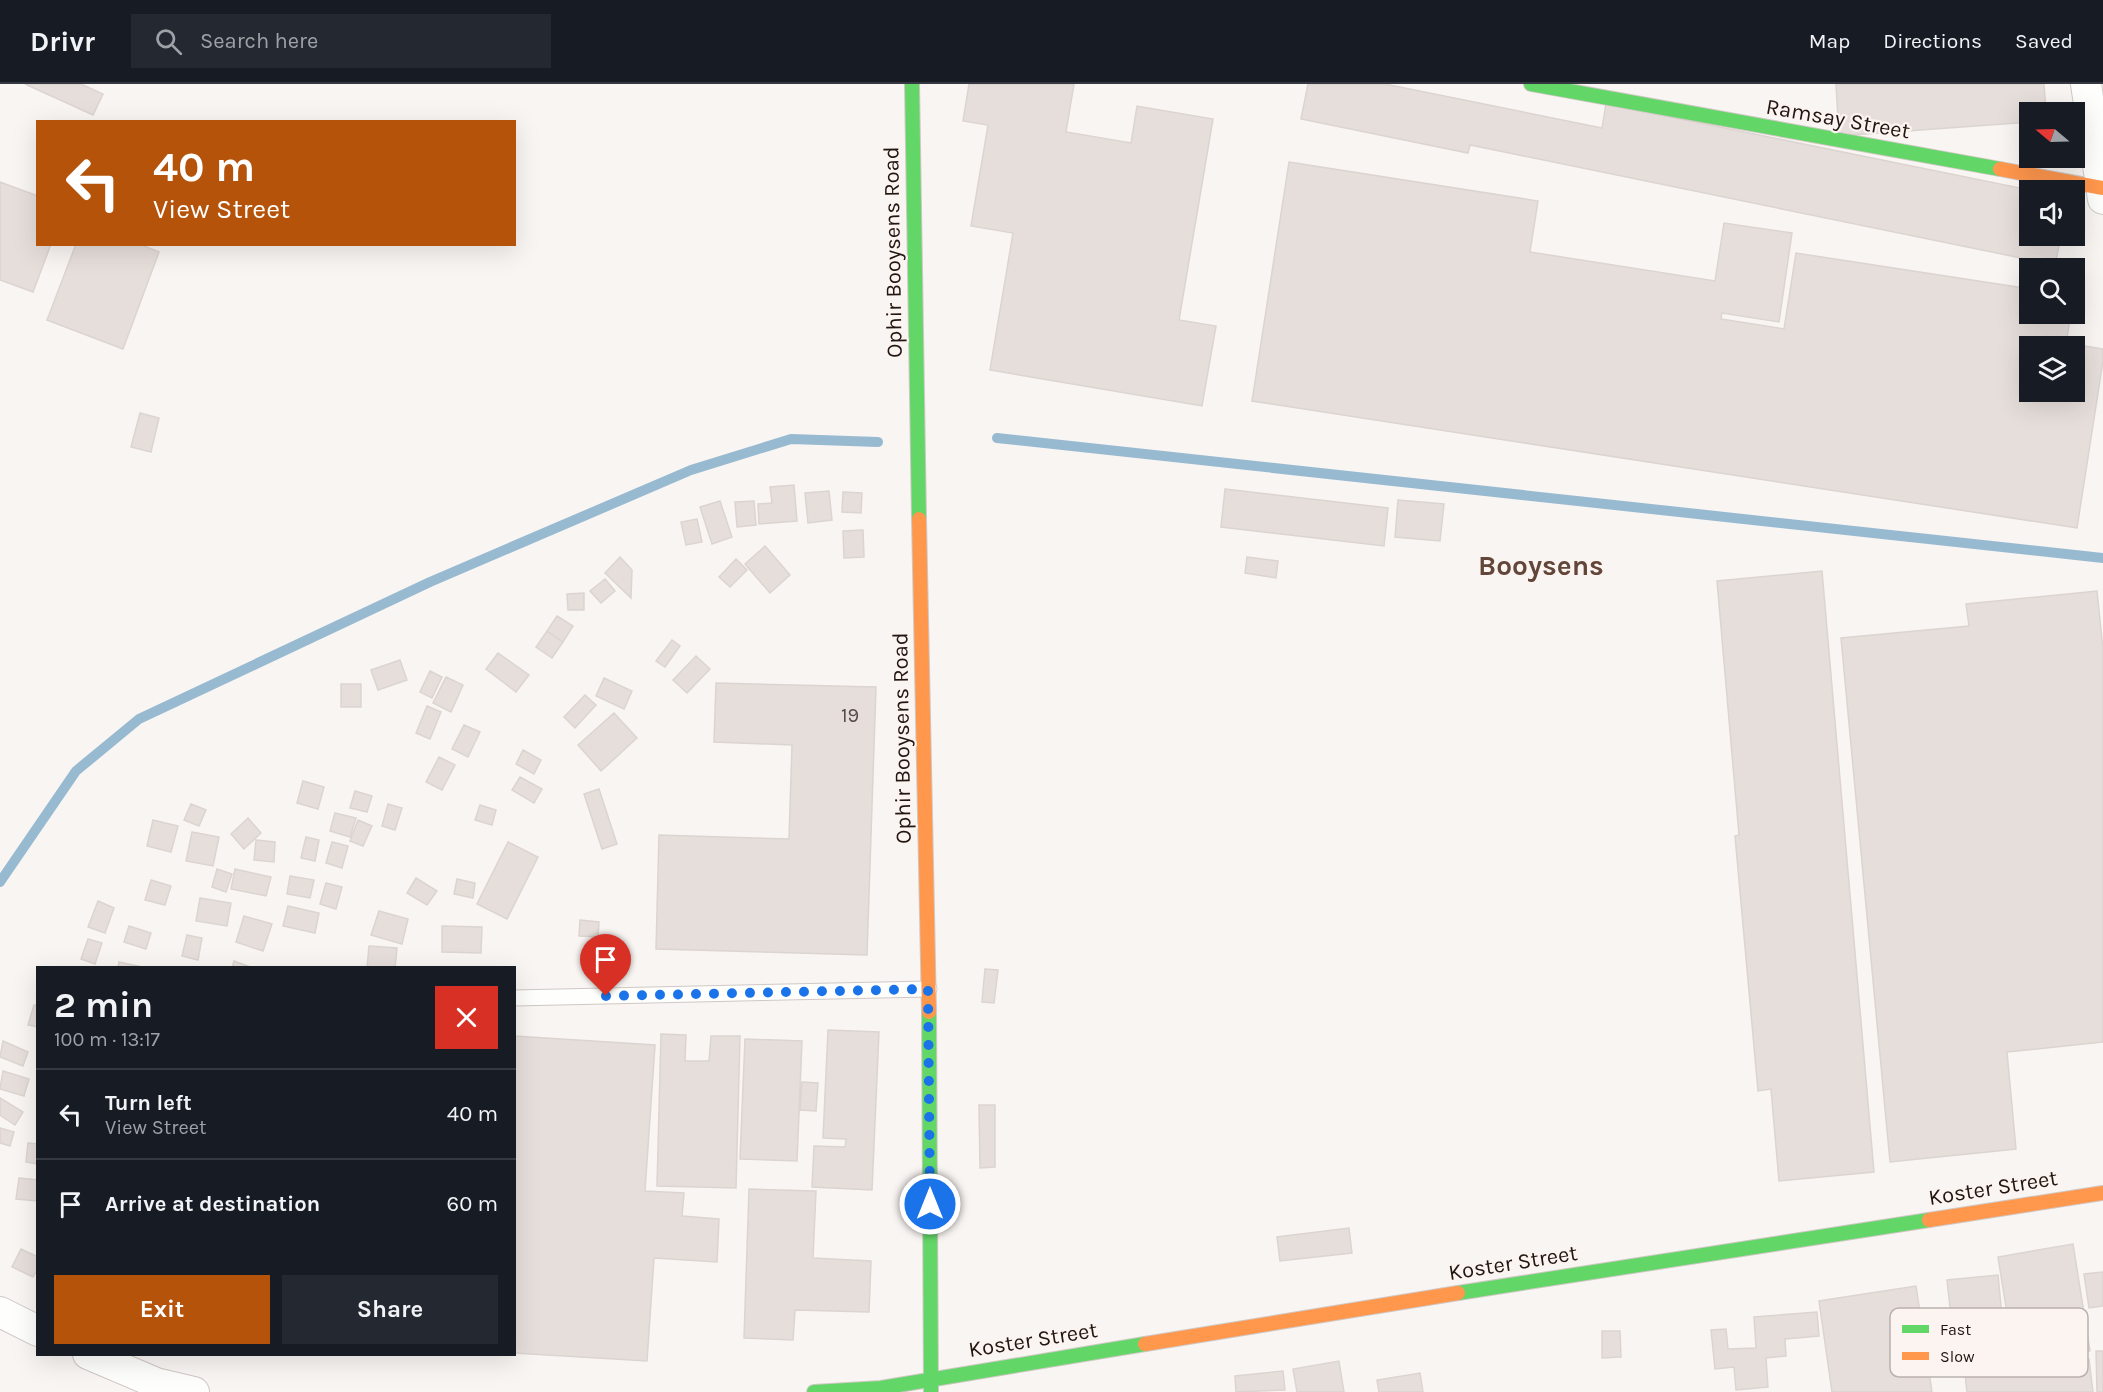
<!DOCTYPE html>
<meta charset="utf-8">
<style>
:root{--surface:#171b24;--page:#242831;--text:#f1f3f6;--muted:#9ea1a6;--line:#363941;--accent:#b45309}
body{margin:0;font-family:Karla,sans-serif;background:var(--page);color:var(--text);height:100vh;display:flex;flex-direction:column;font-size:22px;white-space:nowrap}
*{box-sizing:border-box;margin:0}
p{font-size:20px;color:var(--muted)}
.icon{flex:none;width:33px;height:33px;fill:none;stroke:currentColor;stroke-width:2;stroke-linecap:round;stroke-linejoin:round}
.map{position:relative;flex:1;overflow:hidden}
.drawer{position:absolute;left:36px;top:882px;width:480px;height:390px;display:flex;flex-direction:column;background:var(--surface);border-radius:0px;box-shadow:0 6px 24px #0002}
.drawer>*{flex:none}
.top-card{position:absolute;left:36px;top:36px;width:480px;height:126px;border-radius:0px;box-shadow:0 6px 24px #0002;background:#b45309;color:#fff;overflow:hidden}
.needle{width:39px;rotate:289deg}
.buttons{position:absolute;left:2019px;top:18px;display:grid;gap:12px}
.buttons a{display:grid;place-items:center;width:66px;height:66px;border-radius:0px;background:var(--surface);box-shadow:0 6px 24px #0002;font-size:30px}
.pin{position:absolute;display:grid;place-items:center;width:51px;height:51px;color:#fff;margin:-62px -26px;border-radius:50% 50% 50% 0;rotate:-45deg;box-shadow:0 0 6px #0007}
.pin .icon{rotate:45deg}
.me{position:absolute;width:66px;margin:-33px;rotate:0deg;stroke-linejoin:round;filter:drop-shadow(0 0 4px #0008)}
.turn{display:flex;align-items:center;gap:21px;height:126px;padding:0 18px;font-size:27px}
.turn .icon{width:78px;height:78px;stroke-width:2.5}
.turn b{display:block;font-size:42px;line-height:51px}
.round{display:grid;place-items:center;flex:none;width:63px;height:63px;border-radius:0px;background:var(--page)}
.overview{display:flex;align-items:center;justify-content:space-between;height:102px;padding:0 18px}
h1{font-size:36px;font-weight:700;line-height:45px}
.action{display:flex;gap:12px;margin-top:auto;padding:12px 18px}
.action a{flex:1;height:69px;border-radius:0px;background:var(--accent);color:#fff;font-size:24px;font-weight:700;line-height:69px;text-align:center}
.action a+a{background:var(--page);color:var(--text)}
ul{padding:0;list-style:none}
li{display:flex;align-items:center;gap:18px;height:90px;padding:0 18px;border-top:2px solid var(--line)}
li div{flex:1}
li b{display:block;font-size:22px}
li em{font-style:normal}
header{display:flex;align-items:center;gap:36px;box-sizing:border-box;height:84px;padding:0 30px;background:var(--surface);border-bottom:2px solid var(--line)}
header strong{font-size:28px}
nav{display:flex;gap:33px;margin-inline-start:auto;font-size:21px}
.search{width:420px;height:54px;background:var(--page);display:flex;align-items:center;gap:15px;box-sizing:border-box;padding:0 21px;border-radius:0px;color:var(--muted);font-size:22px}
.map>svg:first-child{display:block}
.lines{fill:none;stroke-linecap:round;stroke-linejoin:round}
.stream{stroke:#98bad1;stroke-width:10}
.building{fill:#e6deda;stroke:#dcd4d0;stroke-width:1.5;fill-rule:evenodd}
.lane-casing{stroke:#d0c8c5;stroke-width:17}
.street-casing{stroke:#d0c8c5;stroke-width:32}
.fast-casing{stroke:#d0c8c5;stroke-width:16}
.slow-casing{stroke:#d0c8c5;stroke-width:16}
.lane{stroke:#fefefd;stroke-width:15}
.street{stroke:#fefefd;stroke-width:30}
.fast{stroke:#63d668;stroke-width:14}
.slow{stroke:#ff974d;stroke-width:14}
.route{stroke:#1a73e8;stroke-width:10;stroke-dasharray:0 18}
.labels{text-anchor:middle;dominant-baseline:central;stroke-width:4.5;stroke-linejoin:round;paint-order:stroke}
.number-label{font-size:20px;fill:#554a45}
.street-label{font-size:22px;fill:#221611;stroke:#fbf4f1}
.district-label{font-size:28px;font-weight:bold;fill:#624639;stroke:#fbf4f1}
.key{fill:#fbf4f1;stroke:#bab1ae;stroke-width:1.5}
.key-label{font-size:16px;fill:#221611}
</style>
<header>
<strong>Drivr</strong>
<div class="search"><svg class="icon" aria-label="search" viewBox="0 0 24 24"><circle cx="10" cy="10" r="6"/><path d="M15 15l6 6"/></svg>Search here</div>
<nav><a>Map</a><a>Directions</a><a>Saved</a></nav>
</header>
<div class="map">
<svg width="2103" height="1308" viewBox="0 0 2103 1308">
<rect width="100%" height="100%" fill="#f9f5f3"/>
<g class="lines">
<!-- stream -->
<path class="stream" d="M997 354 2103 474
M0 798 76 687 139 635 430 498 691 386 791 355 878 358"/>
</g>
<!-- building -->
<path class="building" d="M25 0H81L103 10 93 31Z
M969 0H1074L1066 48 1131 59 1137 22 1213 35 1179 236 1216 242 1202 322 990 286 1013 149 971 142 988 41 963 37Z
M1308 0H1385L1602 44 1606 20 2030 106V152H2061L2055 181 1470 61 1468 69 1301 35Z
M1836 0H2044L2046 28H2030V38L1839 52Z
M1289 78 1538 117 1530 168 1715 197 1724 139 1792 149 1779 238 1722 229 1721 235 1784 245 1796 169 2030 205V230H2071L2066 259 2103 265V277L2077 444 1252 317ZM2030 262H2074V308H2030Z
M0 98 38 112V160H51L33 208 0 196Z
M76 160H139L159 168 123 265 47 236Z
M140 329 159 334 151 368 131 363Z
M794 401 797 437 759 440 758 420 772 419 770 403Z
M1225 405 1388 424 1384 462 1221 443Z
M829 407 832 436 808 439 805 409Z
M843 408 862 409 861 429 842 428Z
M1398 416 1444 420 1440 457 1395 453Z
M720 417 732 453 712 460 700 423Z
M754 417 756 441 737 443 735 418Z
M697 435 702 458 686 461 681 438Z
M863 446 864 473 844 474 843 447Z
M765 462 790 491 770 509 745 480Z
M620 473 632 486 631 514 605 489Z
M1247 473 1278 477 1276 494 1245 489Z
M736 475 747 486 730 503 719 493Z
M1822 487 1874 1088 1779 1097 1771 1005 1758 1007 1735 752 1739 751 1717 497Z
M605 495 615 507 601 519 590 507Z
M2097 507 2103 565V958L2007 968 2016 1065 1890 1078 1841 554 1969 542 1966 520Z
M584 509V526H568L567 510Z
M557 532 573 542 563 558 547 547Z
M547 547 563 558 552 574 536 563Z
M672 556 680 562 665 583 656 577Z
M498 569 529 591 516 608 486 585Z
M696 572 710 585 687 609 673 596Z
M400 576 407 596 378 606 371 586Z
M430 587 442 593 432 614 420 608Z
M446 593 463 601 451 628 433 619Z
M604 594 632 607 624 625 596 612Z
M716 599 876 603 867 871 656 865 659 751 789 755 792 661 714 658Z
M341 600H361V623H341Z
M585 611 596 621 575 644 564 633Z
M427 622 441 628 430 655 416 649Z
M614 629 637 654 601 687 578 661Z
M464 641 480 648 468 673 452 665Z
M523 666 541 676 534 690 516 680Z
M439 673 455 681 442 706 426 698Z
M520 693 542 705 534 719 512 706Z
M303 697 324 703 318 725 297 719Z
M599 705 617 760 602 765 584 710Z
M355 707 372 712 367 728 350 724Z
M191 720 206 726 199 742 184 736Z
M388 720 402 724 395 746 382 742Z
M480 721 496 726 492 741 475 736Z
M335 729 356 734 350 753 330 747Z
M248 734 261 749 244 765 231 750Z
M153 736 178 742 171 768 147 762Z
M358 736 372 742 363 762 350 757Z
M192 748 219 753 213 782 186 777Z
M306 753 319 756 315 777 301 774Z
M256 756 275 758 274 778 254 776Z
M332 758 348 762 342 784 326 779Z
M508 758 538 773 507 835 477 820Z
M217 785 232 790 226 808 212 803Z
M235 785 271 793 266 812 231 805Z
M290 792 314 796 310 814 287 810Z
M416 794 437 807 427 821 407 809Z
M457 795 475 799 473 814 454 810Z
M151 796 171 802 165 821 145 816Z
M326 799 342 803 336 825 320 820Z
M200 814 231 819 227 842 196 837Z
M98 817 114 824 105 849 88 843Z
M288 822 319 829 315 849 283 842Z
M379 827 408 835 402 860 371 851Z
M244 832 272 840 263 867 236 858Z
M580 836 599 838 598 853 579 852Z
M129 842 151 849 146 865 124 858Z
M442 842 482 843 481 869 442 868Z
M187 851 202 854 198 876 182 872Z
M88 855 102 859 95 880 81 875Z
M369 862 397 864 395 884H367Z
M234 877 253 884H232Z
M119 878 147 884H118Z
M985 885 998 886 994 919 982 918Z
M34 921 38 922V943L28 941Z
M828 946 879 948 872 1106 812 1103 814 1062 845 1063 846 1055 823 1054Z
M661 950 686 951 685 977H709L711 952H740L736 1104 657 1102Z
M514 952 655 961 645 1107 684 1109 682 1132 719 1135 717 1178 654 1174 647 1277 514 1269Z
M745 955 802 957 797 1077 740 1075Z
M3 957 28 968 23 982 0 973Z
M3 987 29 995 24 1012 0 1005Z
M802 998 818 999 816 1027 800 1026Z
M0 1014 23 1028 15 1041 0 1031Z
M979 1021H995V1083L980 1084Z
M0 1044 14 1048 10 1062 0 1059Z
M28 1059 38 1060V1080L26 1078Z
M19 1094 38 1096V1117L16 1115Z
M749 1105 816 1107 813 1174 871 1177 869 1228 795 1226 793 1256 744 1254Z
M1349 1144 1352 1169 1280 1177 1277 1153Z
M2073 1160 2090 1267 2015 1279 1998 1173Z
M21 1165 38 1173V1184L33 1193 12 1183Z
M2103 1188V1222L2089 1224 2084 1190Z
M1998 1191 2007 1283 1957 1288 1947 1196Z
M1916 1202 1932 1308H1832L1819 1217Z
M1817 1228 1819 1252 1785 1255 1786 1272 1766 1274 1768 1303 1736 1306 1734 1283 1715 1285 1711 1246 1726 1245 1728 1265 1756 1264 1754 1233Z
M1602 1247H1620L1621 1273 1602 1274Z
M2096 1267H2103V1308H2097Z
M2089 1275 2093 1308H1967L1965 1290Z
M1339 1277 1344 1308H1297L1293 1285Z
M1283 1287 1285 1306 1236 1308 1235 1292Z
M1420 1289 1423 1308H1379L1377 1296Z"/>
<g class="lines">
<defs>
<path id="lane" d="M514 914 929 905"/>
<path id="street" d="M2086 0 2103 115
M0 1228 38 1247
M88 1270 156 1299 194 1308"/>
<path id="fast" d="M912 0 919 435
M1531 0 2000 85
M929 928 931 1308
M1458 1209 1929 1136
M814 1308 881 1304 1145 1260"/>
<path id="slow" d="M2000 85 2103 104
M919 435 929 928
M1929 1136 2103 1109
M1145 1260 1458 1209"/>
</defs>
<!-- lane casing -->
<use href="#lane" class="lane-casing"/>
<!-- street casing -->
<use href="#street" class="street-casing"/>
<!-- fast casing -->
<use href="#fast" class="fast-casing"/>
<!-- slow casing -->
<use href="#slow" class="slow-casing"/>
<!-- lane -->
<use href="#lane" class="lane"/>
<!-- street -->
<use href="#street" class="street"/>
<!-- fast -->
<use href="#fast" class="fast"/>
<!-- slow -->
<use href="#slow" class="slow"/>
</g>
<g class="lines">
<!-- route -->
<path class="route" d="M606 912 928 905 930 1120"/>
</g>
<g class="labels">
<!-- number labels -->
<g class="number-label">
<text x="850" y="631">19</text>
</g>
<!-- street labels -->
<g class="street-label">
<text transform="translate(1838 35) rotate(10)">Ramsay Street</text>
<text transform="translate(893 168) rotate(-91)">Ophir Booysens Road</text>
<text transform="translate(902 654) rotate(-91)">Ophir Booysens Road</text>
<text transform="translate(1993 1104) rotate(-9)">Koster Street</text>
<text transform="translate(1513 1179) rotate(-9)">Koster Street</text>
<text transform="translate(1033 1256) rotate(-9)">Koster Street</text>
</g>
<!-- district labels -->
<g class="district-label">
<text x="1541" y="481">Booysens</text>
</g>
</g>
<!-- legend -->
<rect x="1890" y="1224" width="198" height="69" rx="9" class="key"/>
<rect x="1902" y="1241" width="27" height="8" fill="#63d668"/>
<rect x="1902" y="1268" width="27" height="8" fill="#ff974d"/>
<g class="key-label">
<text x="1940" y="1251">Fast</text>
<text x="1940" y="1278">Slow</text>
</g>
</svg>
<div class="buttons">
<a><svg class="needle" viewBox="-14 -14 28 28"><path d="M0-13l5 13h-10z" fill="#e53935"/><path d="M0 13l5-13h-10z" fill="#9ea1a6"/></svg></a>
<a><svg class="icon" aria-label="sound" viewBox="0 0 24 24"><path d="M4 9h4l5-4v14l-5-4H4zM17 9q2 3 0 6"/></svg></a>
<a><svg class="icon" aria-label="search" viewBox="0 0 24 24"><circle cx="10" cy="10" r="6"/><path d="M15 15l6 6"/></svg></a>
<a><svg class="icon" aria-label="layers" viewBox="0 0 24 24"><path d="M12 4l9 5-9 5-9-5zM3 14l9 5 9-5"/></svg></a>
</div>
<div class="pin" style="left:606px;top:912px;background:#d93025"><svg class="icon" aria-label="arrive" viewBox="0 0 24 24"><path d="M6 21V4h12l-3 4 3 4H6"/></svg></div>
<svg class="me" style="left:930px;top:1120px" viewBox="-20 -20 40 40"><circle r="17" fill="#1a73e8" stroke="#fff" stroke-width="3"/><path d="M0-11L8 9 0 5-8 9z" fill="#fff"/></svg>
<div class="top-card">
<div class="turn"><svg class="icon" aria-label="left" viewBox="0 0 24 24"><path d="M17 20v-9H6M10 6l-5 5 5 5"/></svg><div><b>40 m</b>View Street</div></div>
</div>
<section class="drawer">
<div class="overview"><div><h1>2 min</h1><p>100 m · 13:17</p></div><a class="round" style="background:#d93025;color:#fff"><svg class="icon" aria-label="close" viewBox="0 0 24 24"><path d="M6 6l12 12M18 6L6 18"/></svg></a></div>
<ul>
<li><svg class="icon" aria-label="left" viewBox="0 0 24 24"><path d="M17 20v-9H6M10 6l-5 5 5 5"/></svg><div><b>Turn left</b><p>View Street</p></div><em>40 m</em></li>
<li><svg class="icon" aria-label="arrive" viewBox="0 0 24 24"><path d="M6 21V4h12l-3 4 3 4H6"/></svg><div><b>Arrive at destination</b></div><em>60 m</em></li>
</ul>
<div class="action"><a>Exit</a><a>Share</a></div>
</section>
</div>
